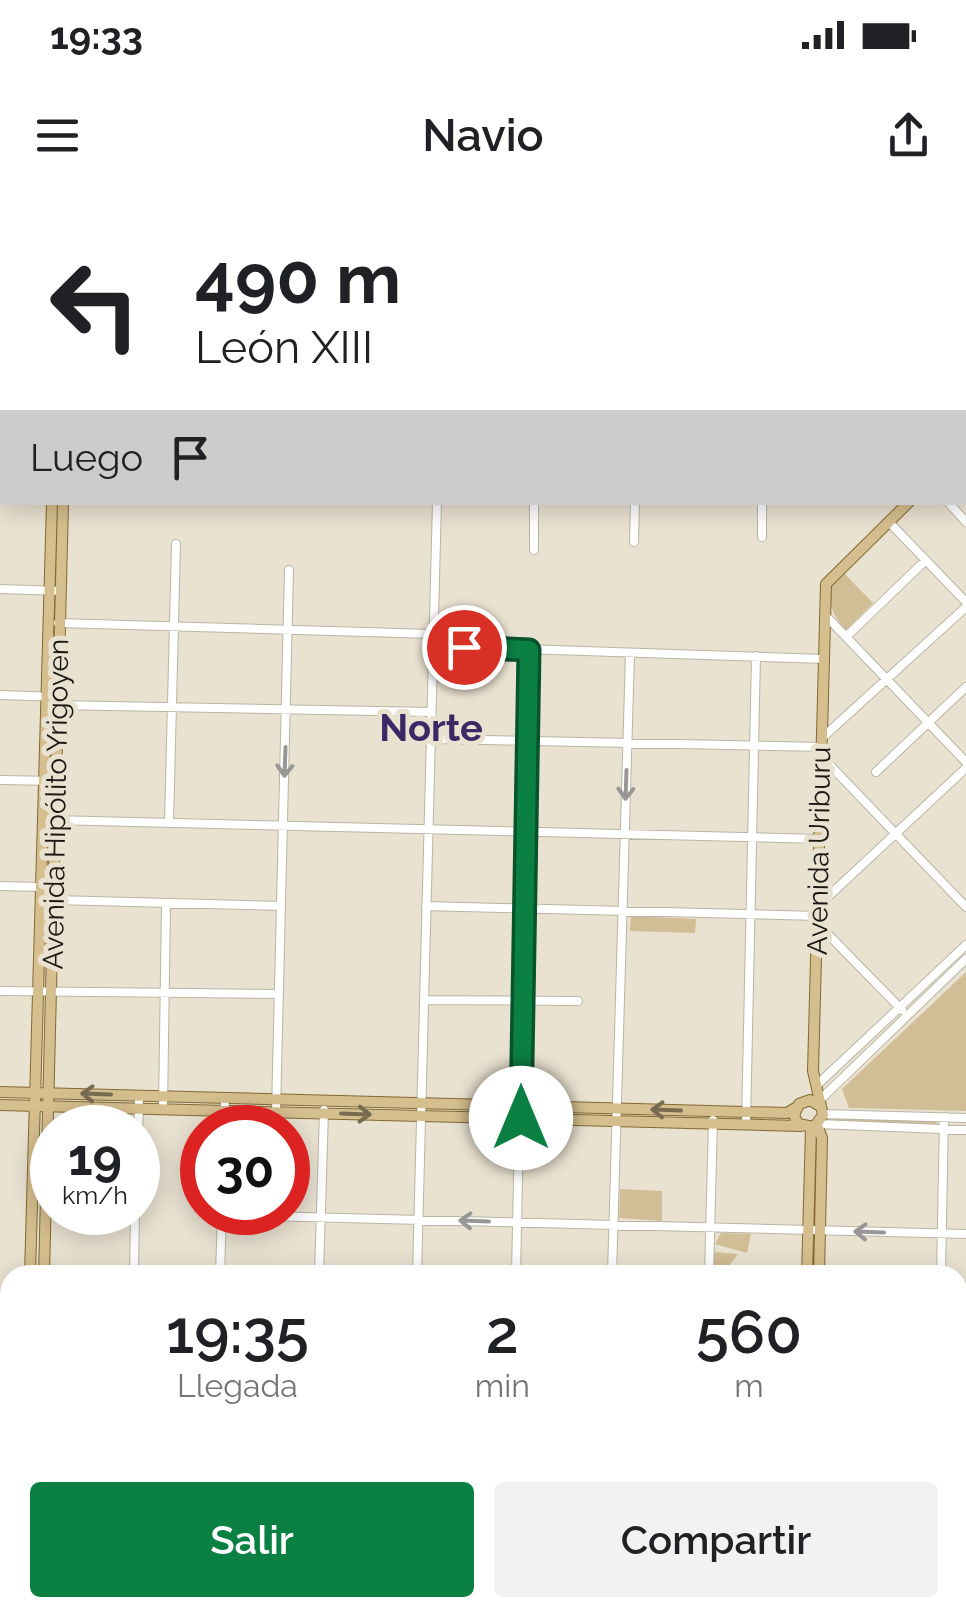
<!DOCTYPE html>
<html lang="es">
<meta charset="utf-8">
<style>
:root{--surface:#fff;--page:#f2f2f2;--text:#202124;--muted:#757577;--accent:#0b8043}
body{margin:0;font-family:Raleway,sans-serif;background:var(--page);color:var(--text);height:100vh;display:flex;flex-direction:column;font-size:38px;white-space:nowrap}
*{box-sizing:border-box;margin:0}
p{font-size:32px;color:var(--muted)}
.icon{flex:none;width:55px;height:55px;fill:none;stroke:currentColor;stroke-width:2;stroke-linecap:round;stroke-linejoin:round}
.map{position:relative;flex:1;overflow:hidden}
.panel{position:absolute;left:0px;top:1065px;width:968px;height:352px;display:flex;flex-direction:column;background:var(--surface);border-radius:30px 30px 0 0;box-shadow:0 5px 25px #0003}
.panel>*{flex:none}
.top-card{position:absolute;left:0px;top:0px;width:968px;height:305px;box-shadow:0 5px 25px #0003;background:#fff;color:var(--text);overflow:hidden}
.speed{position:absolute;left:30px;top:905px;display:flex;gap:20px;font-size:50px;font-weight:700;text-align:center}
.speed>*{display:grid;place-content:center;width:130px;height:130px;border-radius:50%;background:var(--surface);box-shadow:0 5px 25px #0003;line-height:1}
.speed small{font-size:25px;font-weight:400}
.speed .limit{border:15px solid #d22;background:#fff;color:#111}
.pin{position:absolute;display:grid;place-items:center;width:85px;height:85px;color:#fff;margin:-42px;border:5px solid #fff;border-radius:50%;box-shadow:0 2px 10px #0007}
.me{position:absolute;width:110px;margin:-55px;rotate:0deg;stroke-linejoin:round;filter:drop-shadow(0 0 8px #0008)}
.turn{display:flex;align-items:center;gap:35px;height:210px;padding:0 30px;font-size:45px}
.turn .icon{width:130px;height:130px;stroke-width:2.5}
.turn b{display:block;font-size:70px;line-height:85px}
.then{display:flex;align-items:center;height:95px;padding:0 30px;background:#0003;gap:20px;font-size:38px}
.eta{display:flex;justify-content:space-evenly;align-items:center;height:170px;text-align:center}
.eta b{font-size:60px;font-weight:600;line-height:70px}
.action{display:flex;gap:20px;margin-top:auto;padding:20px 30px}
.action a{flex:1;height:115px;border-radius:10px;background:var(--accent);color:#fff;font-size:40px;font-weight:600;line-height:115px;text-align:center}
.action a+a{background:var(--page);color:var(--text)}
.status{display:flex;justify-content:space-between;align-items:center;height:70px;padding:0 50px;background:var(--surface);direction:ltr}
.status svg{height:28px;fill:currentColor}
header{display:flex;justify-content:space-between;align-items:center;height:130px;padding:0 30px;background:var(--surface);font-size:45px;font-weight:600}
.map>svg:first-child{display:block}
.green{fill:#d2be96}
.lines{fill:none;stroke-linecap:round;stroke-linejoin:round}
.minor-casing{stroke:#bbb4a4;stroke-width:10}
.major-casing{stroke:#826932;stroke-width:12}
.minor{stroke:#fff;stroke-width:8}
.major{stroke:#d6bf8e;stroke-width:10}
.oneway{stroke:#989795}
.oneway2{stroke:#786c50}
.route-casing{stroke:#07532c;stroke-width:25}
.route{stroke:#0b8043;stroke-width:18}
.labels{text-anchor:middle;dominant-baseline:central;stroke-width:10;stroke-linejoin:round;paint-order:stroke}
.street-label{font-size:28px;fill:#1b1813;stroke:#eae2d1}
.district-label{font-size:38px;font-weight:bold;fill:#3b2965;stroke:#eae2d1}
</style>
<div class="status"><b>19:33</b><svg viewBox="0 0 49 12"><path d="M0 12V9h3v3zM5 12V6h3v6zM10 12V3h3v9zM15 12V0h3v12zM26 1h20v11H26zM47 4h2v5h-2z"/></svg></div>
<header><svg class="icon" aria-label="menu" viewBox="0 0 24 24"><path d="M4 6h16M4 12h16M4 18h16"/></svg>Navio<svg class="icon" aria-label="share" viewBox="0 0 24 24"><path d="M12 15V3M7 8l5-5 5 5M5 13v7h14v-7"/></svg></header>
<div class="map">
<svg width="966" height="1416" viewBox="0 0 966 1416">
<rect width="100%" height="100%" fill="#eae2d1"/>
<!-- green -->
<path class="green" d="M842 371 873 403 846 430C828 411 823 390 842 371Z
M631 716 696 719 695 733 630 731Z
M966 772V911L849 908 842 889Z
M827 917 937 919V927L827 925Z
M620 989 662 991V1021L619 1018Z
M721 1033 751 1034 747 1053 715 1044Z
M714 1052 738 1054 722 1075H713Z"/>
<g class="lines">
<defs>
<path id="minor" d="M15 2V0
M831 2V0
M965 80H966
M0 184H2
M965 248 966 247
M0 288H2
M948 302 966 322
M889 322 966 402
M762 337V302
M634 342 635 302
M534 350V302
M0 389 60 391
M825 415 966 562
M58 423 433 434
M848 435 926 360
M432 446 825 459
M0 495 58 497
M55 505 431 512
M822 538 966 407
M431 539 822 547
M823 558 966 707
M876 572 966 487
M0 580 57 581
M52 620 820 639
M169 623 176 344
M0 686 40 687 55 700 281 706
M426 706 818 716
M818 706 966 568
M818 724 902 810
M0 791 278 794
M424 800 578 801
M817 885 966 745
M822 898 966 759
M163 909 166 704
M276 912 289 370
M823 914 966 918
M746 924 756 456
M818 924 966 930
M224 928 225 898
M138 947 139 896
M222 1015 966 1034
M134 1075 135 1012
M220 1075 222 1012
M319 1075 324 910
M417 1075 437 302
M516 1075 529 449
M612 1075 630 453
M709 1075 713 920
M941 1075 944 917
M0 1115H10
M958 1138 966 1139
M0 1222H10
M958 1241 966 1242
M0 1333H10
M958 1354 966 1355
M123 1416 124 1408
M212 1416V1408
M309 1416V1408
M406 1416V1408
M506 1416V1408
M606 1416V1408
M703 1416V1408"/>
<path id="major" d="M0 77H2
M965 99 966 100
M0 892 787 913 797 907
M0 905 801 926
M820 906 810 900 799 904 794 915 798 924 814 927 823 915 813 871 826 384 909 302
M817 925 822 938 819 1075
M30 1075 52 302
M44 1075 63 302
M807 1075 811 928
M22 1416V1408
M36 1416 37 1408
M800 1416V1408
M812 1416V1408"/>
</defs>
<!-- minor casing -->
<use href="#minor" class="minor-casing"/>
<!-- major casing -->
<use href="#major" class="major-casing"/>
<!-- minor -->
<use href="#minor" class="minor"/>
<!-- major -->
<use href="#major" class="major"/>
</g>
<!-- one-way arrows -->
<defs><path id="oneway-shaft" d="M-6 0H5M1.5-3L5.5 0L1.5 3" fill="none" stroke-width="1.6" stroke-linecap="round" stroke-linejoin="round" transform="scale(2.5)"/></defs>
<g class="oneway">
<use href="#oneway-shaft" transform="translate(285 562) rotate(92)"/>
<use href="#oneway-shaft" transform="translate(626 585) rotate(92)"/>
<use href="#oneway-shaft" transform="translate(474 1021) rotate(-178)"/>
<use href="#oneway-shaft" transform="translate(869 1032) rotate(-178)"/>
</g>
<g class="oneway2">
<use href="#oneway-shaft" transform="translate(96 894) rotate(-178)"/>
<use href="#oneway-shaft" transform="translate(666 910) rotate(-178)"/>
<use href="#oneway-shaft" transform="translate(356 914) rotate(2)"/>
</g>
<g class="lines">
<defs>
<path id="route" d="M464 447 529 450 521 918"/>
</defs>
<!-- route casing -->
<use href="#route" class="route-casing"/>
<!-- route -->
<use href="#route" class="route"/>
</g>
<g class="labels">
<!-- street labels -->
<g class="street-label">
<text transform="translate(56 604) rotate(-89)">Avenida Hipólito Yrigoyen</text>
<text transform="translate(819 651) rotate(-89)">Avenida Uriburu</text>
</g>
<!-- district labels -->
<g class="district-label">
<text x="431" y="527">Norte</text>
</g>
</g>
</svg>
<div class="speed"><div>19<small>km/h</small></div><div class="limit">30</div></div>
<div class="pin" style="left:464px;top:447px;background:#d93025"><svg class="icon" aria-label="arrive" viewBox="0 0 24 24"><path d="M6 21V4h12l-3 4 3 4H6"/></svg></div>
<svg class="me" style="left:521px;top:918px" viewBox="-20 -20 40 40"><circle r="19" fill="#fff"/><path d="M0-13L10 11 0 6-10 11z" fill="#0b8043"/></svg>
<div class="top-card">
<div class="turn"><svg class="icon" aria-label="left" viewBox="0 0 24 24"><path d="M17 20v-9H6M10 6l-5 5 5 5"/></svg><div><b>490 m</b>León XIII</div></div>
<div class="then">Luego<svg class="icon" aria-label="arrive" viewBox="0 0 24 24"><path d="M6 21V4h12l-3 4 3 4H6"/></svg></div>
</div>
<section class="panel">
<div class="eta">
<div><b>19:35</b><p>Llegada</p></div>
<div><b>2</b><p>min</p></div>
<div><b>560</b><p>m</p></div>
</div>
<div class="action"><a>Salir</a><a>Compartir</a></div>
</section>
</div>
